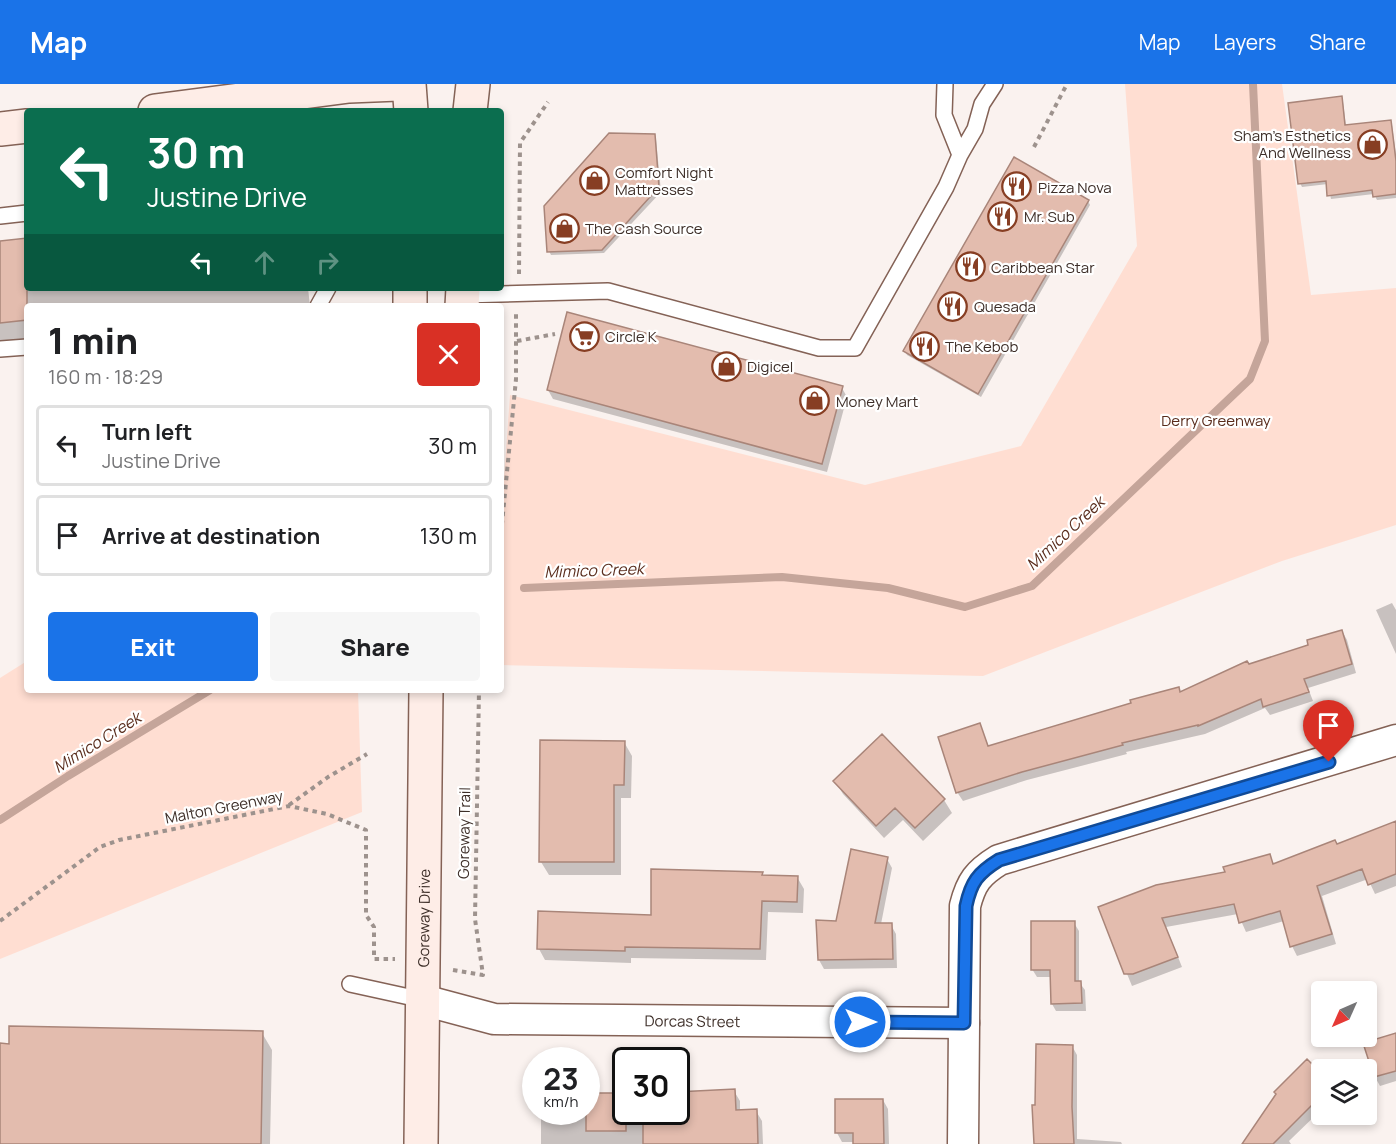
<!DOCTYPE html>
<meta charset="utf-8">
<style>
:root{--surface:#fff;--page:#f6f6f6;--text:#202124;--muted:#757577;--line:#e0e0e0;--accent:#1a73e8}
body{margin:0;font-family:Manrope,sans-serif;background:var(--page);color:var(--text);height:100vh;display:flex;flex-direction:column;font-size:22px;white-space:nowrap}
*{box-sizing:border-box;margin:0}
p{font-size:20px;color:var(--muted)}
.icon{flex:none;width:33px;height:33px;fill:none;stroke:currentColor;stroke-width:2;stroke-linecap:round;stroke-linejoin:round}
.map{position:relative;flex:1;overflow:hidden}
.side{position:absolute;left:24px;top:219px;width:480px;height:390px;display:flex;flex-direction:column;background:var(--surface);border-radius:6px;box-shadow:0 3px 9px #0003}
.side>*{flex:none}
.hud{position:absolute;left:24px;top:24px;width:480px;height:183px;border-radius:6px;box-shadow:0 3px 9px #0003;background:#0b6e4f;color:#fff;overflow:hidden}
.needle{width:39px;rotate:225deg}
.controls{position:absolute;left:1311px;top:897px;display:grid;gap:12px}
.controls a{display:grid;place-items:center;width:66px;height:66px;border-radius:6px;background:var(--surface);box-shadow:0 3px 9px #0003;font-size:30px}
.speed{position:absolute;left:522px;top:963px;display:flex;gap:12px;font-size:30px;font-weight:700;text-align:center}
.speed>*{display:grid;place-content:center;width:78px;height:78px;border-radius:50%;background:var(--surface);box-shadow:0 3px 9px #0003;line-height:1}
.speed small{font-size:15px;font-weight:400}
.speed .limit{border:3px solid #111;border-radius:9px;background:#fff;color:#111}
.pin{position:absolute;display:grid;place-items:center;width:51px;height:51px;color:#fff;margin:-62px -26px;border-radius:50% 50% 50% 0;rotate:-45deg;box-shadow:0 0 6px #0007}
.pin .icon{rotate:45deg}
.me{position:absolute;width:66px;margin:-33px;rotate:90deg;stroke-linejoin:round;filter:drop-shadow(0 0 4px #0008)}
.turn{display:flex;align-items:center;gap:21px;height:126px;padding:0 24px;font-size:27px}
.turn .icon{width:78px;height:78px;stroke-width:2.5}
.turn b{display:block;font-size:42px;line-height:51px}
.lanes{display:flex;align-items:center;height:57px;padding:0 24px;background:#0003;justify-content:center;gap:30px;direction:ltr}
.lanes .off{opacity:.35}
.round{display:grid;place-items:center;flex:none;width:63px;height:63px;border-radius:6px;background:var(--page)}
.overview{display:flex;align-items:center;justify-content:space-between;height:102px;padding:0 24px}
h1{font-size:36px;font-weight:800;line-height:45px}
.primary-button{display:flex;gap:12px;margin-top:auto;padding:12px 24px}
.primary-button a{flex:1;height:69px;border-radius:6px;background:var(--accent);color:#fff;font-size:24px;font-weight:800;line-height:69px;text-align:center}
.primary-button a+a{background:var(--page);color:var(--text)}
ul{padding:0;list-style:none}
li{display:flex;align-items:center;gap:18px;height:81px;margin:0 12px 9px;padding:0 12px;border:3px solid var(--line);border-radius:6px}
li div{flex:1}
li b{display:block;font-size:22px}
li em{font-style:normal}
header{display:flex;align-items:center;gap:36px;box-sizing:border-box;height:84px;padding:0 30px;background:var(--accent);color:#fff}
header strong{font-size:28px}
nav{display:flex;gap:33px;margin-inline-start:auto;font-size:21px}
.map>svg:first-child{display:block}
.green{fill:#ffded2}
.shadow{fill:#0003}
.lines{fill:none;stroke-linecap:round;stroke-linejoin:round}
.stream{stroke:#c5a59a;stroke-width:8}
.building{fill:#e3bcae;stroke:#a98579;stroke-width:1.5}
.service-casing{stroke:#846256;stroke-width:18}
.minor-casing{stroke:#846256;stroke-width:33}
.secondary-casing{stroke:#846256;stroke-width:36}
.path{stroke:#9d928d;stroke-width:4;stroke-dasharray:4.5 4.5;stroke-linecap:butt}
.service{stroke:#fff;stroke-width:15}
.minor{stroke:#fff;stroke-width:30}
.secondary{stroke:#feede7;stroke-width:33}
.route-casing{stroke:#114b97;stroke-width:15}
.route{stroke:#1a73e8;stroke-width:10}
.labels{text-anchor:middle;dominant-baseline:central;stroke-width:4.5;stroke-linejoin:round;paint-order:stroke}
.poi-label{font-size:15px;fill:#3d2e28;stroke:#fff;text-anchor:start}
.park-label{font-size:15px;fill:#592c1c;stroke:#fff}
.street-label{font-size:15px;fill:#3d2e28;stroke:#fff}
.water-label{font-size:16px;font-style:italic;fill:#5a2d1d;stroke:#fff}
</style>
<header>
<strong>Map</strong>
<nav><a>Map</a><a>Layers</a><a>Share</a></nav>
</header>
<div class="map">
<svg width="1396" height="1060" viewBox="0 0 1396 1060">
<rect width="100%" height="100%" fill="#faf2ef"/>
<!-- green -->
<path class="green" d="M1125 0H1282L1311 211 1396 204V441L1282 477 983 592 501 581V436L510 311 865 401 1021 362 1137 162Z
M27 577V606H358L362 728 0 875V594Z"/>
<!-- shadow -->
<path class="shadow" d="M1341 14 1343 18 1346 42 1390 37 1392 41 1396 71V114L1377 116 1374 110 1331 115 1328 100 1302 103 1300 99Z
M654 51 656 55 661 108 604 169 551 171 549 167Z
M1088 117 1090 121 981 313 907 271 905 267Z
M27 156V204H308L310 222H27V270L0 273V159Z
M842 304 847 313 827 388 553 315 548 306Z
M1392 519 1396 526V570L1376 526Z
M1342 547 1347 556 1356 589 1308 604 1313 617 1270 631 1265 624 1205 650 1126 668 1127 670 1027 696 963 717 957 708 980 641 989 663 1181 609 1249 582 1310 562Z
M624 658 632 672 631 714H621V791H549L541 778Z
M835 697 944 716 952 729 923 757 903 736 884 754 843 710Z
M1396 739V802L1375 810 1368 795 1322 812 1336 860 1297 872 1292 862 1284 837 1246 848 1238 830 1166 843 1182 883 1132 902 1100 824 1227 789 1269 772 1275 781 1337 761Z
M887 775 892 784 881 840 891 841 896 850 897 884 824 885 819 876 837 838Z
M762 789 764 792 797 793 804 805 803 829 768 828 766 876 631 874V879L545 876 539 865 653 833Z
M1074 839 1079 847V898L1085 906 1086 927H1056L1052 920 1051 893H1037L1032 885Z
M262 949 272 966 270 1060H0V961Z
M1396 951V997L1380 1002 1375 993 1365 960Z
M1072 962 1077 971V1055L1121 1058 1122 1060H1035L1037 1023Z
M1322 992V1025L1289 1057 1291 1060H1243Z
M734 1007 740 1017V1027H756L762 1037 763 1060H541V1028L672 1029Z
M837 1016H883L888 1025 889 1060H854V1058H842L837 1049Z"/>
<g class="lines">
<!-- stream -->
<path class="stream" d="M524 504 782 493 888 504 965 523 1032 502 1250 295 1265 257 1253 0
M0 736 68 692 210 606"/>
</g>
<!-- building -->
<path class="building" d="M1342 12 1345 41 1391 36 1396 77V110L1373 113 1372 106 1327 112 1326 97 1298 100 1288 19Z
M609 49 655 50 659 103 602 166 547 168 544 122Z
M1014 73 1089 116 978 310 903 267Z
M27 154V236L0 239V157Z
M567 228 843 302 822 380 547 306Z
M1342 546 1352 580 1304 595 1309 608 1263 623 1261 615 1198 642V641L1122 659 1123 661 1022 688 956 709 938 653 980 639 988 662 1131 619 1130 616 1179 603 1180 608 1247 577 1249 580 1308 561 1307 556Z
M882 650 945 715 915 744 895 724 876 742 833 697Z
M540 656 625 657 624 701H614V778H539Z
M1396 737V790L1368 801 1362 785 1317 802 1332 850 1290 863 1280 827 1239 839 1234 820 1162 834 1178 873 1133 890H1124L1098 823 1156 801 1225 788 1223 783 1270 770 1273 780 1335 756 1337 760Z
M851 765 888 773 875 839H892L893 875 818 876 816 836 836 837Z
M651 785 763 788 762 791 798 792 797 818 762 817 760 865 625 863V867L537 865 538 827 651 831Z
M1031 837H1075V897H1081L1082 919 1051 920 1050 886H1031Z
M9 942 263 947 261 1060H0V959L9 960Z
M1396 949V987L1374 993 1363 959Z
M1036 960 1073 961 1072 1023 1074 1060H1034L1032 1021H1035Z
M1307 975 1322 990V1011L1273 1060H1242L1276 1010 1274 1008Z
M735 1005 736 1026 757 1025 758 1060H643V1028H676V1008Z
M586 1009H626V1047H586Z
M835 1015H883L884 1060H853V1049H835Z"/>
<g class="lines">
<defs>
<path id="service" d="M945 0 944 31 960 71
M0 132 27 129
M463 211 608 207 819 264H855L946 103 960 71 975 45 982 20 995 0
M318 222 328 204
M0 265 27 263
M350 900 423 916"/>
<g id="minor">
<path id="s1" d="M423 916 494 935 964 939"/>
<path d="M963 1060 965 822C971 798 978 789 999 776L1396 656"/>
</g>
<g id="secondary">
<path d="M409 0 411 27"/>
<path d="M155 27 349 2 398 0"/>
<path d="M470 27 473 0"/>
<path d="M0 45 27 42"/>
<path d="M410 222V204"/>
<path d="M462 222 463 204"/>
<path id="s2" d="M421 1060 426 606"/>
</g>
</defs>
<!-- service casing -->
<use href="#service" class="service-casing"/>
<!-- minor casing -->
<use href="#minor" class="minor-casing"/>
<!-- secondary casing -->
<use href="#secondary" class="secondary-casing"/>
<!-- path -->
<path class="path" d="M1034 63 1067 0
M519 190 520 59 548 18
M517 257 555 250
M501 450 516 295V230
M289 721 328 693 367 670
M0 837 100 763 119 756 289 722 327 730 366 746V831L374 843V875H395
M453 886 483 891 475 835 479 606"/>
<!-- service -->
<use href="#service" class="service"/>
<!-- minor -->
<use href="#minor" class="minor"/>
<!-- secondary -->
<use href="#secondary" class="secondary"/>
</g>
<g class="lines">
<defs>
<path id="route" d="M860 938 964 939 966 822C971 798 978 789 999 776L1329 678"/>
</defs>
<!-- route casing -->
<use href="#route" class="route-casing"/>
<!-- route -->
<use href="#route" class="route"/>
</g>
<!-- icons -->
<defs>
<symbol id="shop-ring" viewBox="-11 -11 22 22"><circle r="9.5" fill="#fff" stroke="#873e23" stroke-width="1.5"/><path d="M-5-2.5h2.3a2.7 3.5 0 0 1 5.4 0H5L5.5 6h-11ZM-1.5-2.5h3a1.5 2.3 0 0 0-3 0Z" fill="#873e23"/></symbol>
<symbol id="restaurant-ring" viewBox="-11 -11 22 22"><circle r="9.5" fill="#fff" stroke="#873e23" stroke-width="1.5"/><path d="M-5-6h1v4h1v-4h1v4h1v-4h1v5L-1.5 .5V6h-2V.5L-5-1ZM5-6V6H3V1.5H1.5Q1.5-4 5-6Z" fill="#873e23"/></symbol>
<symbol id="supermarket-ring" viewBox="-11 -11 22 22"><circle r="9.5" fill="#fff" stroke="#873e23" stroke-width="1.5"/><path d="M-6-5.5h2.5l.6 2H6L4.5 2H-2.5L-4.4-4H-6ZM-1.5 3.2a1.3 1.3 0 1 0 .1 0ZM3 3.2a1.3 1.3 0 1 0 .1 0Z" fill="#873e23"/></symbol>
</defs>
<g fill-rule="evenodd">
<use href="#shop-ring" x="1356" y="44" width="33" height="33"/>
<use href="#shop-ring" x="578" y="80" width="33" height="33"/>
<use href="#restaurant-ring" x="1000" y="86" width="33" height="33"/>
<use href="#restaurant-ring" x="986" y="116" width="33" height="33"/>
<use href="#shop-ring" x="548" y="128" width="33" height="33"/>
<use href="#restaurant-ring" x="954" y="166" width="33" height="33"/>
<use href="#restaurant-ring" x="936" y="206" width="33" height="33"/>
<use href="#supermarket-ring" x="568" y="236" width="33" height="33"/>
<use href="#restaurant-ring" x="908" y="246" width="33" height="33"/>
<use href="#shop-ring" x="710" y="266" width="33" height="33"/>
<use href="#shop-ring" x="798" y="300" width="33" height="33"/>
</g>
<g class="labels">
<!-- poi labels -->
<g class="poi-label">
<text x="1351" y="51" text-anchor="end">Sham’s Esthetics<tspan x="1351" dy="17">And Wellness</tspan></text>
<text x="615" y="88">Comfort Night<tspan x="615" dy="17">Mattresses</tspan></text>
<text x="1038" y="103">Pizza Nova</text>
<text x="1024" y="132">Mr. Sub</text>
<text x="585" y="144">The Cash Source</text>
<text x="991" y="183">Caribbean Star</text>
<text x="974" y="222">Quesada</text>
<text x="605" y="252">Circle K</text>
<text x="945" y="262">The Kebob</text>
<text x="747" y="282">Digicel</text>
<text x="836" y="317">Money Mart</text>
</g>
<!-- park labels -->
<g class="park-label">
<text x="1216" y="336">Derry Greenway</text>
</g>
<!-- street labels -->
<g class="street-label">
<text transform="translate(224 723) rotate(-11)">Malton Greenway</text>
<text transform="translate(464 749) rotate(-89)">Goreway Trail</text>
<text stroke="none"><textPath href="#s2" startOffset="226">Goreway Drive</textPath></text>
<text stroke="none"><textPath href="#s1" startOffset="272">Dorcas Street</textPath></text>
</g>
<!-- water labels -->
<g class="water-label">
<text transform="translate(1065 449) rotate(-43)">Mimico Creek</text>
<text transform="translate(594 486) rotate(-2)">Mimico Creek</text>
<text transform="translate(97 658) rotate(-32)">Mimico Creek</text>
</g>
</g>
</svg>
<div class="controls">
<a><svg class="needle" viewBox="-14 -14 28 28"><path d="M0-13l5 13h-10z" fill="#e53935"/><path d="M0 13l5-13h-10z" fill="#757577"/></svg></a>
<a><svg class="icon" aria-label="layers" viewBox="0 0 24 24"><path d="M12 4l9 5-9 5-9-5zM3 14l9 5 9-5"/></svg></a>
</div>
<div class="speed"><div>23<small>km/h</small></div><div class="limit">30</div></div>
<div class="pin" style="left:1329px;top:678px;background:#d93025"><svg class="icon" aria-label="arrive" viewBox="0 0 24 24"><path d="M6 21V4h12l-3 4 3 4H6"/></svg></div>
<svg class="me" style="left:860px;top:938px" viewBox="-20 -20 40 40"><circle r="17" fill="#1a73e8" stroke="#fff" stroke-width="3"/><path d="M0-11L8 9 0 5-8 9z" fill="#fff"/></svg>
<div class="hud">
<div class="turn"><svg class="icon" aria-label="left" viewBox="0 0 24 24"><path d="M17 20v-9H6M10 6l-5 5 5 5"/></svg><div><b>30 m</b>Justine Drive</div></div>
<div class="lanes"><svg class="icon" aria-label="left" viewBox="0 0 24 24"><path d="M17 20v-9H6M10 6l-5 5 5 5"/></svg><svg class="icon off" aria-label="ahead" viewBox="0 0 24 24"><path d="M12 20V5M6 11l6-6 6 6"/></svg><svg class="icon off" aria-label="right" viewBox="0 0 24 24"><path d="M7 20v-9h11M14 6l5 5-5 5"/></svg></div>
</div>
<section class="side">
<div class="overview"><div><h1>1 min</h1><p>160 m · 18:29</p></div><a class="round" style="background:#d93025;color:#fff"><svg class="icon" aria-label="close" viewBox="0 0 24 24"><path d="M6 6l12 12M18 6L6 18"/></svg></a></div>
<ul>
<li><svg class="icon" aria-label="left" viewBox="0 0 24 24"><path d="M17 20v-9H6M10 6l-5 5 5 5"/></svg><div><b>Turn left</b><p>Justine Drive</p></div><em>30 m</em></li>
<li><svg class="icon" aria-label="arrive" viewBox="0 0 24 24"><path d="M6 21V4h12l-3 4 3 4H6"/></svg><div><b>Arrive at destination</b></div><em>130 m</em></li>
</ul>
<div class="primary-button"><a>Exit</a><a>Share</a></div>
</section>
</div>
